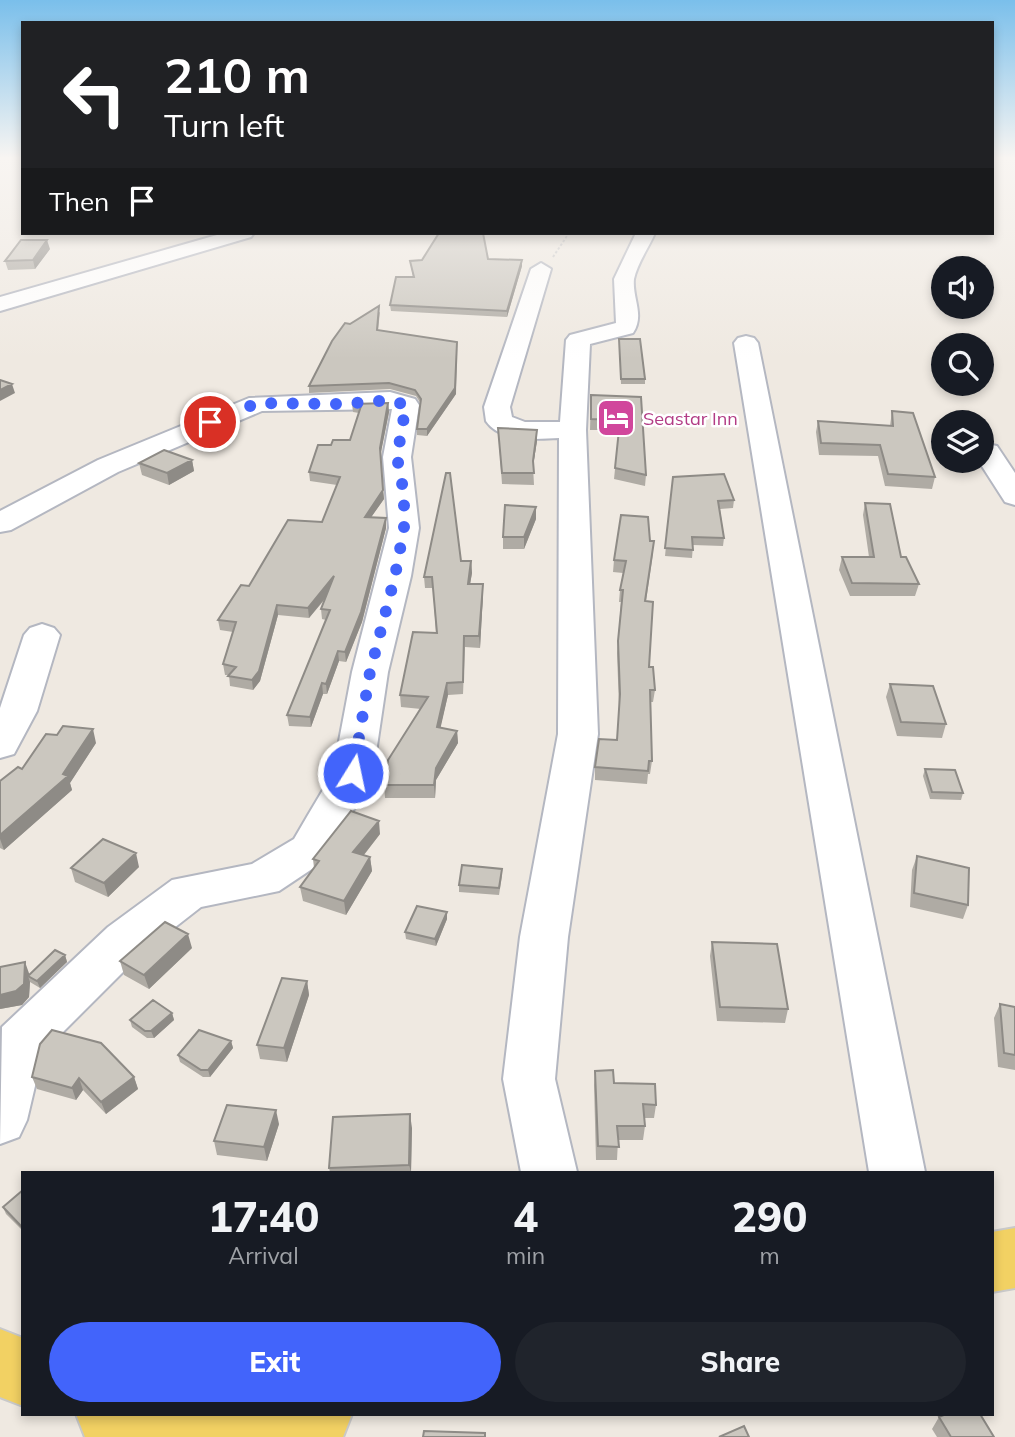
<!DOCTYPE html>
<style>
:root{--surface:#171b24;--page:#20242c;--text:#f1f3f6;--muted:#9ea1a6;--accent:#4264fb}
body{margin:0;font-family:Mulish,sans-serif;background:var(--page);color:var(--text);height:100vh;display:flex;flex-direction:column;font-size:26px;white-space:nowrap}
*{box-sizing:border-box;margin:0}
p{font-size:23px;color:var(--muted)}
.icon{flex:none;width:38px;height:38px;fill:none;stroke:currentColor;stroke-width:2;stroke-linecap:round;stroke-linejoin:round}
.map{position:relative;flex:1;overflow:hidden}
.sheet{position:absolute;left:21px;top:1171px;width:973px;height:245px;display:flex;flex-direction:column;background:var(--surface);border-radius:0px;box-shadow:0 4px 10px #0003}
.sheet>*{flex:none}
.banner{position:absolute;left:21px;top:21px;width:973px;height:214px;border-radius:0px;box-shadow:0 4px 10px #0003;background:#202124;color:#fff;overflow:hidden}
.controls{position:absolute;left:931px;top:256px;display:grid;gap:14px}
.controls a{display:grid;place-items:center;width:63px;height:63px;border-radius:50%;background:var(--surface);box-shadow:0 4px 10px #0003;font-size:35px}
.pin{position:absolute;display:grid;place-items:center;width:60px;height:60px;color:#fff;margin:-30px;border:4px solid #fff;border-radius:50%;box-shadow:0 2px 7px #0007}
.me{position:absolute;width:77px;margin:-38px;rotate:10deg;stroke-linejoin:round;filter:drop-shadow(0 0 5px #0008)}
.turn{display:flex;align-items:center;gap:24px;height:147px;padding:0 28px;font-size:32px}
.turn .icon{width:91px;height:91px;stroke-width:2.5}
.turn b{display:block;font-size:49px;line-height:60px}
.then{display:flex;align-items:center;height:66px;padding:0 28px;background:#0003;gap:14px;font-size:26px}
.eta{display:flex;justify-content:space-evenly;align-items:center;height:119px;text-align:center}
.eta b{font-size:42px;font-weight:800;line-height:49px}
.action{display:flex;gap:14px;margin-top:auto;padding:14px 28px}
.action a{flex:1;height:80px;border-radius:42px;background:var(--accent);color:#fff;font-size:28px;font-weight:800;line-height:80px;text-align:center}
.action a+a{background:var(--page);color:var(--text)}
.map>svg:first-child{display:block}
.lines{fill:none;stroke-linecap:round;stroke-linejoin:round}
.minor-casing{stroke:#b4b7c1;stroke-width:4}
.major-casing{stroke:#c9c9c9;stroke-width:4}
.path{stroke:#c9c9c9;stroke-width:2;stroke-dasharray:2.5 2;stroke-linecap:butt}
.minor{fill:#fff;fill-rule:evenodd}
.major{fill:#f2d163;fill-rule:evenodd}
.wall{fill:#afaba4}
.shaded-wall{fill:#8e8b86}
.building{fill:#cbc7bf;stroke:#8e8b86;stroke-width:2}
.route{stroke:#4264fb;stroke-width:12;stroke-dasharray:0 21.6}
.labels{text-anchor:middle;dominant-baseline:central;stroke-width:5;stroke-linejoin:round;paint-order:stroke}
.far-hotel-label{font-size:18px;fill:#b23c85;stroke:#fff;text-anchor:start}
</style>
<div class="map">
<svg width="1015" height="1437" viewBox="0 0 1015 1437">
<rect width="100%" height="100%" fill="#efe9e1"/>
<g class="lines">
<defs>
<path id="minor" d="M224 233H254L251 237 0 311V297Z
M636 233H655C649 247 637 264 634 279 632 298 645 315 633 333L590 344 586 430 598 734 568 937 555 1079 577 1172H521L503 1079 520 937 558 734 559 438C537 439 501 443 486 421L484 407 531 269 541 263 551 269 510 407 512 417 525 422H560L566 340 570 335 616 323 614 279Z
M746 336 754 338 758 343 925 1172H869L734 343 738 338Z
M390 392 415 399 419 405 411 457 419 528 411 576 388 672 373 773 347 822 324 861 279 891 201 907 142 953 43 1052 27 1120 19 1137 0 1144 2 1027 108 927 172 880 252 864 294 839 308 815 333 773 352 672 389 528 383 457 392 409 262 411 118 472 11 530 0 532V511L98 460 249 398Z
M987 444 997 446 1015 473V505L1005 502 978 460H982V445Z
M42 624 54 628 60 635 37 711 14 754 0 758V708L24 635 30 628Z"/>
<path id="major" d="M1015 1228V1288L992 1292V1232Z
M0 1329 23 1338V1406L0 1397Z
M76 1414H352L343 1437H85Z"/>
</defs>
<!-- minor casing -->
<use href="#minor" class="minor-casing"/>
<!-- major casing -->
<use href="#major" class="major-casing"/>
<!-- path -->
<path class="path" d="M553 257 569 233"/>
<!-- minor -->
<use href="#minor" class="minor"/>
<!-- major -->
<use href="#major" class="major"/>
</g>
<!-- wall -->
<path class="wall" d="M50 249 35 269 8 270 5 261Z
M488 259 522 260V266L507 317 391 311 390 305 413 277 410 261Z
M380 312 378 330 456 394 427 436 417 435V429L421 404 416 396 390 389 309 393V386L350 324Z
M619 339 645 379V384H621Z
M591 395 641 397 646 475 645 486 614 479 619 430H590Z
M388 403 389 412 380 456 384 499 371 517 386 528 362 622 346 662 339 661 327 694H323L311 727 289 726 287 715 326 620 322 619 321 609 326 598 309 618 278 615 260 681 253 690 230 686 229 675H225L223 664 233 632 220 630 218 620 249 586 322 522 337 485 310 481 309 472 331 445 350 440 359 413 353 412 352 404Z
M892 411 935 477 932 489 885 486 878 456 819 455 816 432 818 421 890 426Z
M498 428 537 430V441L533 466 534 485 502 484Z
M192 460 194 471 169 485 142 475 139 463Z
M673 477 734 500 733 508 720 509 724 538 723 546 693 545 692 558 665 556Z
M865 503 919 584 915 596H850L839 570 842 557H869L863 515Z
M536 507V519L524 549H503V537Z
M650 541 653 553 646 601 649 667 655 690 653 702H650L652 761 650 774H648L647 784 595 780V767L617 740 619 707 617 653 621 602H619L620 590 623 573 613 572 614 560Z
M461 561H471L472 573 470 584 483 595 480 648 465 647 463 694 448 695 440 728 457 731 458 743 436 780 435 798H385L384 785 421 709 401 707 400 695 436 633 433 588H425L424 577Z
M890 684 946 724 942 738 897 736 886 697Z
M96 743 70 783 72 790 4 850 0 848V781L22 769Z
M925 769 963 793 961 800 930 799 923 776Z
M380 834 364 855 370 857 372 871 346 915 303 901 300 887 314 868 313 859Z
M917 856 968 905 963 919 910 907 912 870Z
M139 867 108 897 75 882 71 868Z
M502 876 499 895 459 892V885Z
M447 912V919L436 946 406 939 405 932Z
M712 942 788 1009 785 1023 717 1021 710 956Z
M192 948 149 989 124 975 120 961Z
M65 955 67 962 40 988 30 982 29 997 22 1005 0 1009 30 974Z
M307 981 309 995 287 1062 260 1059 257 1045Z
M1000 1004 1015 1007V1070L998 1067 994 1018Z
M172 1013 174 1020 154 1038H147L132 1027 130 1020Z
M231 1041 233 1048 210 1077H203L180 1062 178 1055Z
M595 1071 614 1083 656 1105 654 1118H644L645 1126 643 1140H618L617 1160H596L594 1085Z
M32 1077H134L138 1089 106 1114 83 1090 76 1100 37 1089Z
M279 1124 267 1161 217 1155 214 1141Z
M412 1128 411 1172H330L329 1168Z
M23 1190V1231L6 1214 3 1207Z
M939 1417 994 1437H937L932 1429Z"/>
<!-- shaded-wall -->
<path class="shaded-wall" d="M47 240 50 249 35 269 33 260Z
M522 260V266L507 317V311Z
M457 342 456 394 427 436V429Z
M12 384 15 393 0 401V390Z
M388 403 389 412 380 457V448Z
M537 430V441L532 472 533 461Z
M192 460 194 471 169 485 167 473Z
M383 490 384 499 365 526V517Z
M536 507V519L524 549V537Z
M386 518V528L362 622 346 662 345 652Z
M471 561 472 573 468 596V584Z
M334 576 335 586 309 618 308 608Z
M483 584V595L480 648 479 636Z
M277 605 278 615 260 681 253 690 252 680Z
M338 651 339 661 327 694 326 684Z
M322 683 323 694 311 727 310 717Z
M447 683 448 695 438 739 437 727Z
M93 729 96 743 70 783 72 790 4 850 0 839V835L63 774Z
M457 731 458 743 436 780 435 798 434 785 436 768Z
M379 821 380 834 355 866 353 852Z
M136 853 139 867 108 897 104 883Z
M370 857 372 871 346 915 344 901Z
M447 912V919L436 946 435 939Z
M188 934 192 948 149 989 144 975Z
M65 955 67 962 40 988 37 981Z
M25 962 30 976H28L30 982 29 997 22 1005 0 1009V995Z
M307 981 309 995 287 1062 284 1048Z
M172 1013 174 1020 154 1038 151 1031Z
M231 1041 233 1048 210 1077 208 1070Z
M134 1077 138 1089 106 1114 101 1102Z
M79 1078 83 1090 76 1100 72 1088Z
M276 1110 279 1124 267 1161 264 1147Z
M410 1114 412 1128 411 1172 409 1165Z"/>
<!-- building -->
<path class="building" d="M439 233H483L488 259 522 260 507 311 390 305 396 277H414L410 261 422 260Z
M21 240H47L33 260 5 261Z
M379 306 377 330 457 342 455 388 427 429H417L421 399 415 390 389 383 309 386 332 341 345 323 350 324Z
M619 339H640L645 379H621Z
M0 380 12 384 0 390Z
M591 395 641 397 646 475 615 468 620 420 591 419Z
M388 403 380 448 383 490 365 517 386 518 361 612 345 652 338 651 326 684 322 683 310 717 287 715 330 610 321 609 334 576 308 608 277 605 259 671 252 680 228 676 236 667 223 664 236 622 218 620 241 585 249 586 288 520 322 522 340 477 309 472 318 445H331L333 440H350L361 406 352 404Z
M892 411 913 413 935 477 888 474 880 445 821 443 818 421 893 426Z
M498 428 537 430 533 461 534 473H502Z
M164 450 192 460 167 473 139 463Z
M446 473H450L461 561H471L468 584H483L479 636H464L463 682 447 683 437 727 457 731 436 768 434 785H384L388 760 428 697 400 695 413 632 437 633 432 577H424Z
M724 474 734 500 718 501 724 538 692 537 693 550 665 548 673 477Z
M865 503 890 504 901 557H906L919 584 852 583 842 557H874Z
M505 505 536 507 524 537H503Z
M621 515 648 517 650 541H654L645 601 653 602 649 667H653L655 690H650L652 761H649L648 771 595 767 599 739 617 740 620 694 618 641 623 590H620L626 561 614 560Z
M890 684 933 686 946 724 901 722Z
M63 726 93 729 63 774 68 776 0 835V781L18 767 22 769 46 734 57 735Z
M925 769 955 770 963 793 932 792Z
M351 811 379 821 353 852 370 857 344 901 300 887 319 861 313 859Z
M103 839 136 853 104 883 71 868Z
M917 856 969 868 968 905 914 893Z
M462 865 502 869 499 888 459 885Z
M417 906 447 912 435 939 405 932Z
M165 922 188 934 144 975 120 961Z
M712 942 777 944 788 1009 720 1007Z
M55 950 65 955 37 981 28 976Z
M25 962 24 984 16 991 0 995V967Z
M282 978 307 981 284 1048 257 1045Z
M153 1000 172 1013 151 1031H145L130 1020Z
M1000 1004 1015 1007V1055L1004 1053Z
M52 1030 101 1043 134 1077 101 1102 79 1078 72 1088 32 1077 40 1044Z
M199 1030 231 1041 208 1070H201L178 1055Z
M613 1070 614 1083 655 1084 656 1105 643 1104 645 1126H617L619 1147 598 1146 595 1071Z
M227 1105 276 1110 264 1147 214 1141Z
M410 1114 409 1165 329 1168 333 1117Z
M23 1190V1226L22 1227 3 1207Z
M946 1414H980L994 1437H951L939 1417Z
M744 1426 749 1437H719Z
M424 1431 485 1433V1437H423Z"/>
<!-- sky -->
<linearGradient id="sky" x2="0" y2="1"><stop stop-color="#7abfeb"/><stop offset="0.44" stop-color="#f8f5f2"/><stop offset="1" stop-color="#f8f5f2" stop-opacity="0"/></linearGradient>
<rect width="1015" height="359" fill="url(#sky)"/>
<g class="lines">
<!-- route -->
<path class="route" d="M210 422 258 403 341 404 390 400 406 405 397 457 404 494V528L395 576 370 672 353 773"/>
</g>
<!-- icons -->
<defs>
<symbol id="hotel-square" viewBox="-11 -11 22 22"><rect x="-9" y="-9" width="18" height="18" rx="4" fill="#d1479c" stroke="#fff"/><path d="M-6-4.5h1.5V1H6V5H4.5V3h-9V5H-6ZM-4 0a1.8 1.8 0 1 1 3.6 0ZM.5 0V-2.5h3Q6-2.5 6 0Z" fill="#fff"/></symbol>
</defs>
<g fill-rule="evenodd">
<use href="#hotel-square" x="594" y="396" width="44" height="44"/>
</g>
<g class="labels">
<!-- far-hotel labels -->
<g class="far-hotel-label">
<text x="643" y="418">Seastar Inn</text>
</g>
</g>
</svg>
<div class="controls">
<a><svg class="icon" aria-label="sound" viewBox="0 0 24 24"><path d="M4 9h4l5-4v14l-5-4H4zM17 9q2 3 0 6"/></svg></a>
<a><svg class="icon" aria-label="search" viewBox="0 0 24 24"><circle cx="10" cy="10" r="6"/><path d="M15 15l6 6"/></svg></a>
<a><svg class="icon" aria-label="layers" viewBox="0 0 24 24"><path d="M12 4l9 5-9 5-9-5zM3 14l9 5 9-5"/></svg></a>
</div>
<div class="pin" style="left:210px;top:422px;background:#d93025"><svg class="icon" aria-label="arrive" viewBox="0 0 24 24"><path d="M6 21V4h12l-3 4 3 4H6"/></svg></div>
<svg class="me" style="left:353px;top:773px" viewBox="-20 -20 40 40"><circle r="17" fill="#4264fb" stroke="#fff" stroke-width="3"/><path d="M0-11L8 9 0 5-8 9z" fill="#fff"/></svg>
<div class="banner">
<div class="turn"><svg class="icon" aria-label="left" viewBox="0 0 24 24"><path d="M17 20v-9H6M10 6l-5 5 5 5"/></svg><div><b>210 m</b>Turn left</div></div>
<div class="then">Then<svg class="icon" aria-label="arrive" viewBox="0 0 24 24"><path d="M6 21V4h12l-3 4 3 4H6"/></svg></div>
</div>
<section class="sheet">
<div class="eta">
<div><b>17:40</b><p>Arrival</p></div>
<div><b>4</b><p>min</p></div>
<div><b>290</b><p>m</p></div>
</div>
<div class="action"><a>Exit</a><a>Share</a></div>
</section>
</div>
